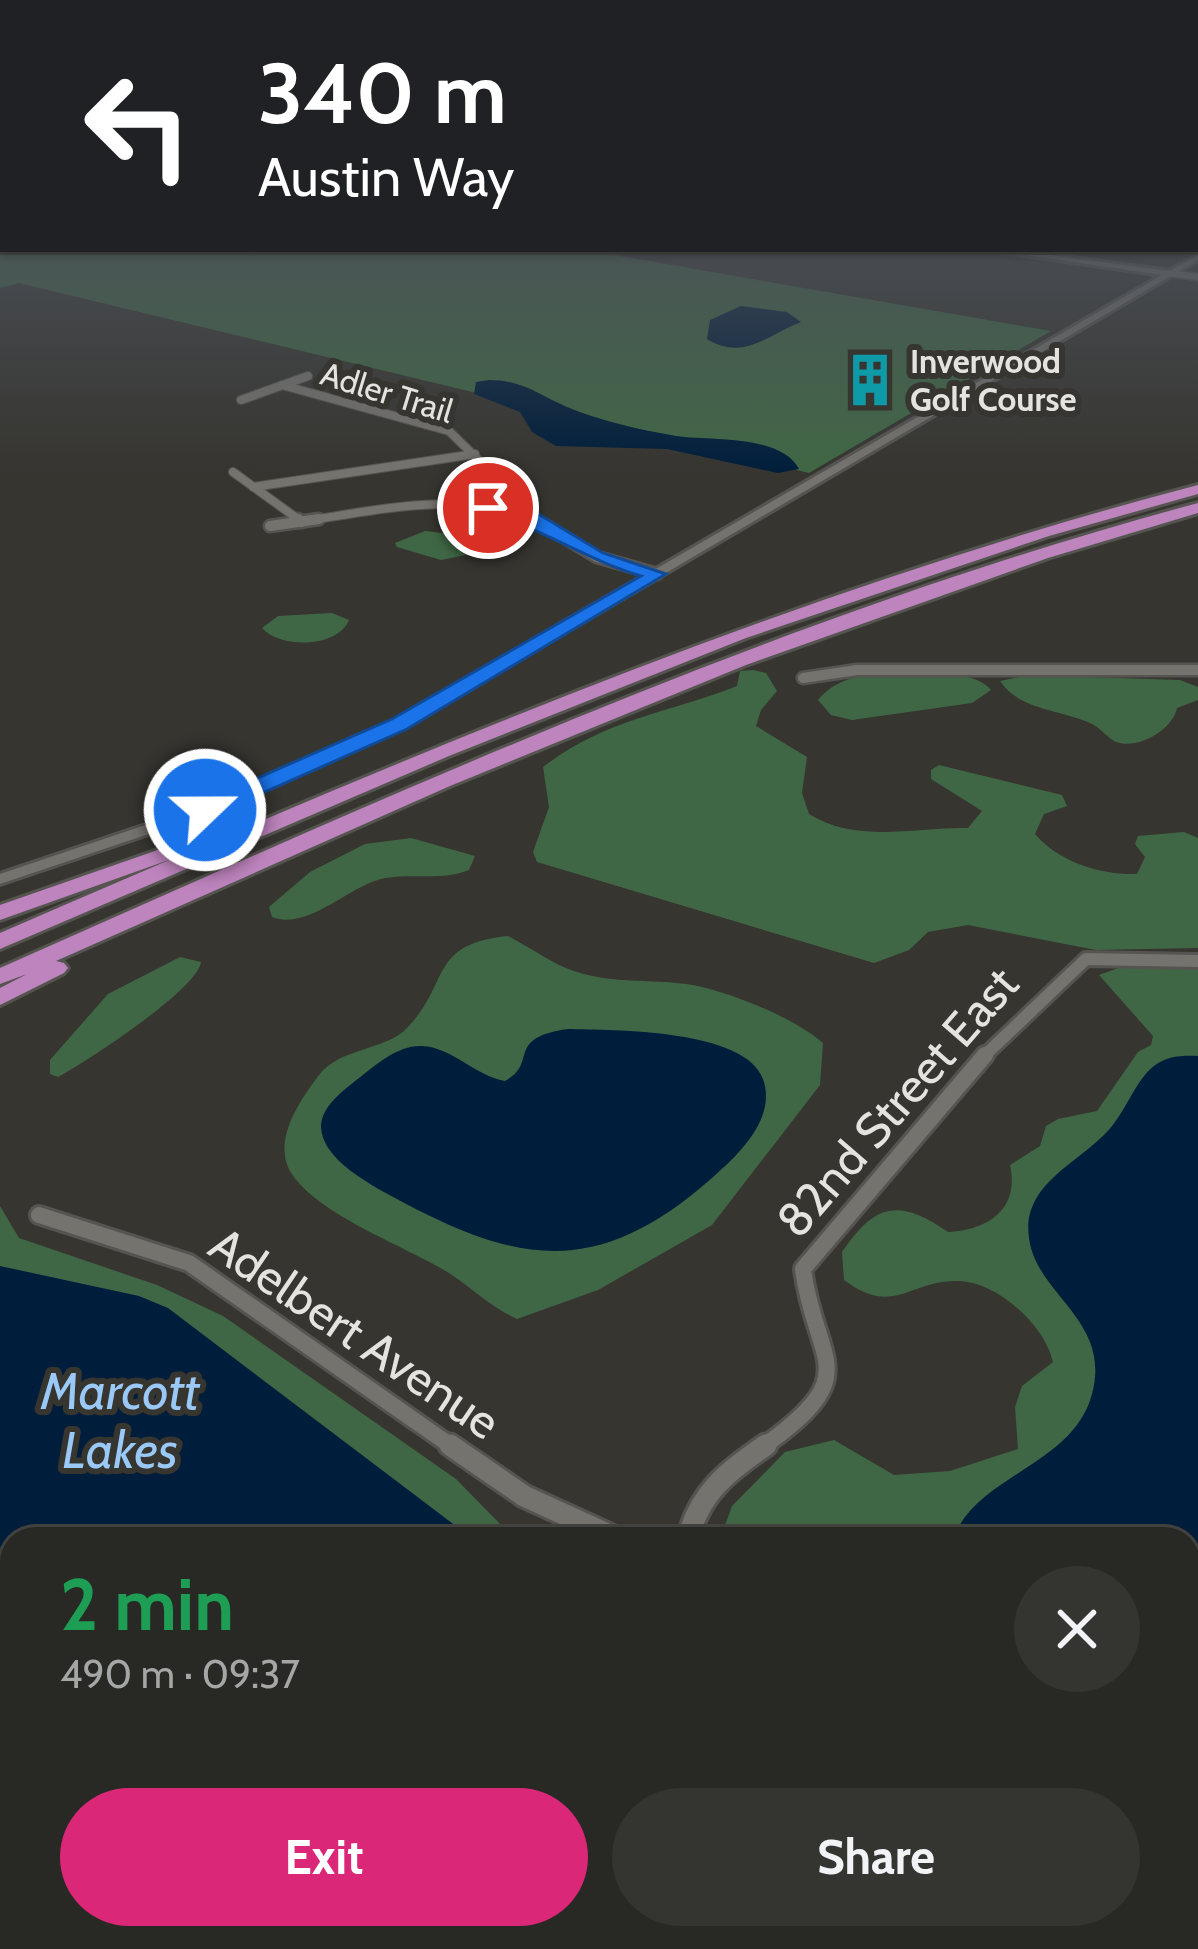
<!DOCTYPE html>
<meta charset="utf-8">
<style>
:root{--surface:#282824;--page:#343431;--text:#f1f3f6;--muted:#a5a6a6;--line:#444441;--accent:#db2777}
body{margin:0;font-family:Cabin,sans-serif;background:var(--page);color:var(--text);height:100vh;display:flex;flex-direction:column;font-size:45px;white-space:nowrap}
*{box-sizing:border-box;margin:0}
p{font-size:39px;color:var(--muted)}
.icon{flex:none;width:66px;height:66px;fill:none;stroke:currentColor;stroke-width:2;stroke-linecap:round;stroke-linejoin:round}
.map{position:relative;flex:1;overflow:hidden}
.details{position:absolute;left:0px;top:1527px;width:1200px;height:423px;display:flex;flex-direction:column;background:var(--surface);border-radius:36px 36px 0 0;box-shadow:0 3px 9px #0004,0 0 0 3px var(--line)}
.details>*{flex:none}
.banner{position:absolute;left:0px;top:0px;width:1200px;height:252px;box-shadow:0 3px 9px #0004,0 0 0 3px var(--line);background:#202124;color:#fff;overflow:hidden}
.pin{position:absolute;display:grid;place-items:center;width:102px;height:102px;color:#fff;margin:-51px;border:6px solid #fff;border-radius:50%;box-shadow:0 3px 12px #0007}
.me{position:absolute;width:132px;margin:-66px;rotate:68deg;stroke-linejoin:round;filter:drop-shadow(0 0 9px #0008)}
.turn{display:flex;align-items:center;gap:42px;height:252px;padding:0 60px;font-size:54px}
.turn .icon{width:156px;height:156px;stroke-width:2.5}
.turn b{display:block;font-size:84px;line-height:102px}
.round{display:grid;place-items:center;flex:none;width:126px;height:126px;border-radius:63px;background:var(--page)}
.headline{display:flex;align-items:center;justify-content:space-between;height:204px;padding:0 60px}
h1{font-size:72px;font-weight:700;line-height:90px;color:#1e9e55}
.primary-button{display:flex;gap:24px;margin-top:auto;padding:24px 60px}
.primary-button a{flex:1;height:138px;border-radius:72px;background:var(--accent);color:#fff;font-size:48px;font-weight:700;line-height:138px;text-align:center}
.primary-button a+a{background:var(--page);color:var(--text)}
.map>svg:first-child{display:block}
.green{fill:#406745}
.water{fill:#001e3b}
.lines{fill:none;stroke-linecap:round;stroke-linejoin:round}
.street-far5-casing{stroke:#555450;stroke-width:9}
.street-far4-casing{stroke:#555450;stroke-width:10}
.street-far3-casing{stroke:#555450;stroke-width:15}
.street-far2-casing{stroke:#555450;stroke-width:18}
.street-far1-casing{stroke:#555450;stroke-width:22}
.street-casing{stroke:#555450;stroke-width:27}
.secondary-casing{stroke:#555450;stroke-width:6}
.primary-casing{stroke:#555450;stroke-width:6}
.highway-casing{stroke:#555450;stroke-width:6}
.street-far5{stroke:#75736e;stroke-width:6}
.street-far4{stroke:#75736e;stroke-width:8}
.street-far3{stroke:#75736e;stroke-width:10}
.street-far2{stroke:#75736e;stroke-width:12}
.street-far1{stroke:#75736e;stroke-width:16}
.street{stroke:#75736e;stroke-width:21}
.secondary{fill:#75736e;fill-rule:evenodd}
.primary{fill:#a07d9d;fill-rule:evenodd}
.highway{fill:#bd84bd;fill-rule:evenodd}
.route{fill:#1a73e8;stroke:#114b97;stroke-width:3}
.labels{text-anchor:middle;dominant-baseline:central;stroke-width:12;stroke-linejoin:round;paint-order:stroke}
.far-poi-label{font-size:33px;font-weight:bold;fill:#e4e3e0;stroke:#363530;text-anchor:start}
.far-street-label{font-size:33px;fill:#e4e3e0;stroke:#363530}
.near-street-label{font-size:48px;fill:#e4e3e0;stroke:#363530}
.near-water-label{font-size:51px;font-style:italic;fill:#9ac9f8;stroke:#363530}
</style>
<div class="map">
<svg width="1198" height="1949" viewBox="0 0 1198 1949">
<rect width="100%" height="100%" fill="#363530"/>
<!-- green -->
<path class="green" d="M0 199 3 249H580L1051 331 809 473 19 283 0 288Z
M425 531 479 537 471 554 441 560 397 547 395 543Z
M332 613 349 620C338 648 280 649 262 628L278 616Z
M753 670 766 673 777 691 761 710 756 726 807 757 802 793 809 814C856 844 916 827 968 828L982 811 931 779V770L939 765 1062 795 1067 806 1044 814 1035 834C1059 862 1100 875 1137 874L1145 857 1135 844 1138 836 1184 832 1198 838V948L1096 950 968 925 928 932 909 950 874 963 537 862 533 852 549 807 543 767C607 718 666 714 737 686L740 671Z
M874 674C904 677 972 665 991 690L972 703 852 720 831 715 818 700C833 682 851 677 874 674Z
M1029 675 1180 680 1198 687V700L1177 708C1173 729 1139 750 1116 742 1109 739 1101 729 1094 725 1063 709 1021 712 1000 681Z
M411 838 475 856 469 870C442 881 413 873 385 878 349 885 309 931 272 917L269 907 310 872 365 844Z
M508 936C530 947 552 964 574 971 611 984 649 979 686 984 724 989 795 1018 823 1043L820 1085 712 1225 598 1290 517 1319C491 1307 473 1289 449 1273 408 1247 309 1212 288 1167 275 1136 301 1099 319 1075 341 1047 385 1051 407 1028 451 983 428 944 508 936Z
M180 957 201 962C198 989 86 1062 58 1077L50 1074V1060L108 994Z
M1129 964 1198 970V1861L1188 1859V1539H720L732 1506 785 1452 834 1440 894 1475 950 1471 1018 1449 1015 1407 1022 1386 1053 1362C1045 1325 997 1282 959 1281 909 1279 895 1318 844 1280L842 1252C875 1203 899 1198 948 1232 988 1230 1020 1209 1010 1165L1040 1146 1046 1126 1058 1119 1097 1111 1138 1052 1151 1045 1153 1036 1099 975Z
M0 1206 19 1238 157 1285 223 1316 456 1479 502 1526V1539H12V1741L0 1736Z"/>
<!-- water -->
<path class="water" d="M741 306 787 312 801 322C766 336 743 361 707 339L710 320Z
M489 380C523 380 539 395 567 407 600 421 642 430 676 436 710 441 781 434 799 469L778 473 667 449 556 446 532 432 520 412 474 394 476 382Z
M568 1029C613 1030 745 1029 763 1079 777 1119 738 1155 712 1178 592 1284 511 1262 382 1191 360 1178 322 1156 321 1127 321 1106 344 1090 359 1078 377 1064 398 1045 422 1046 452 1047 475 1076 505 1081 539 1063 504 1038 568 1029Z
M1198 1056V1735L1188 1730V1539L954 1536C980 1474 1073 1465 1092 1394 1112 1320 1036 1295 1029 1238 1021 1182 1083 1162 1112 1126 1127 1108 1136 1080 1154 1066 1166 1056 1183 1055 1198 1056Z
M0 1266 139 1296 168 1308 473 1539H12V1637L0 1634Z"/>
<g class="lines">
<defs>
<path id="street-far5" d="M1169 273 1198 277"/>
<path id="street-far4" d="M282 385 449 431 501 482 500 495 488 508
M241 400 308 376
M233 472 302 522
M253 487 475 454
M298 522C375 511 465 488 539 522"/>
<path id="street-far3" d="M298 519 302 522
M534 519 597 557 657 574
M270 526 319 519
M803 678 857 670H1198"/>
<path id="street-far2" d="M982 1058 1086 959 1198 961"/>
<path id="street-far1" d="M39 1215 189 1263 454 1448
M761 1448C868 1373 815 1364 803 1269L985 1055"/>
<path id="street" d="M450 1445 524 1496 618 1539
M688 1539C699 1493 728 1471 766 1445
M801 1938V1949"/>
<path id="secondary" d="M984 249H1005L1169 271 1198 255V260L404 727 211 813 0 884V874L199 807 394 721 1162 275Z"/>
<path id="primary" d="M0 1846 12 1848V1884L0 1882Z
M0 1897 12 1899V1935L0 1933Z
M121 1938H275L280 1949H126Z
M963 1938H1114L1119 1949H968Z"/>
<path id="highway" d="M1198 485V494L1049 536 746 638 449 756 0 949V933C392 764 784 593 1198 485Z
M1198 503V513L1048 558 746 665 450 786 56 961 64 963 68 968 64 973 0 1005V988L27 974 0 984V968C391 795 784 614 1198 503Z
M172 845 183 851 180 856 0 920V905Z"/>
</defs>
<!-- street-far5 casing -->
<use href="#street-far5" class="street-far5-casing"/>
<!-- street-far4 casing -->
<use href="#street-far4" class="street-far4-casing"/>
<!-- street-far3 casing -->
<use href="#street-far3" class="street-far3-casing"/>
<!-- street-far2 casing -->
<use href="#street-far2" class="street-far2-casing"/>
<!-- street-far1 casing -->
<use href="#street-far1" class="street-far1-casing"/>
<!-- street casing -->
<use href="#street" class="street-casing"/>
<!-- secondary casing -->
<use href="#secondary" class="secondary-casing"/>
<!-- primary casing -->
<use href="#primary" class="primary-casing"/>
<!-- highway casing -->
<use href="#highway" class="highway-casing"/>
<!-- street-far5 -->
<use href="#street-far5" class="street-far5"/>
<!-- street-far4 -->
<use href="#street-far4" class="street-far4"/>
<!-- street-far3 -->
<use href="#street-far3" class="street-far3"/>
<!-- street-far2 -->
<use href="#street-far2" class="street-far2"/>
<!-- street-far1 -->
<use href="#street-far1" class="street-far1"/>
<!-- street -->
<use href="#street" class="street"/>
<!-- secondary -->
<use href="#secondary" class="secondary"/>
<!-- primary -->
<use href="#primary" class="primary"/>
<!-- highway -->
<use href="#highway" class="highway"/>
</g>
<!-- sky -->
<linearGradient id="sky" x2="0" y2="1"><stop stop-color="#1e1d1a"/><stop offset="0.42" stop-color="#4c5159"/><stop offset="1" stop-color="#4c5159" stop-opacity="0"/></linearGradient>
<rect width="1198" height="472" fill="url(#sky)"/>
<!-- route -->
<path class="route" d="M488 502 540 515 603 553 666 574 407 729 213 815H196V805L392 719 641 576C584 559 539 526 482 511Z"/>
<!-- icons -->
<defs>
<symbol id="building-bare" viewBox="-9 -9 18 18"><path d="M-4-6H4V6H1V3H-1V6H-4ZM-2.5-4.3h1.7v1.8h-1.7ZM.8-4.3h1.7v1.8H.8ZM-2.5-1h1.7V.8h-1.7ZM.8-1h1.7V.8H.8Z" fill="#0f9aa8" stroke="#363530" stroke-width="2.5" paint-order="stroke"/></symbol>
</defs>
<g fill-rule="evenodd">
<use href="#building-bare" x="832" y="342" width="76" height="76"/>
</g>
<g class="labels">
<!-- far-poi labels -->
<g class="far-poi-label">
<text x="910" y="361">Inverwood<tspan x="910" dy="38">Golf Course</tspan></text>
</g>
<!-- far-street labels -->
<g class="far-street-label">
<text transform="translate(387 392) rotate(17)">Adler Trail</text>
</g>
<!-- near-street labels -->
<g class="near-street-label">
<text transform="translate(897 1102) rotate(-49)">82nd Street East</text>
<text transform="translate(355 1333) rotate(34)">Adelbert Avenue</text>
</g>
<!-- near-water labels -->
<g class="near-water-label">
<text x="120" y="1391">Marcott<tspan x="120" dy="59">Lakes</tspan></text>
</g>
</g>
</svg>
<div class="pin" style="left:488px;top:508px;background:#d93025"><svg class="icon" aria-label="arrive" viewBox="0 0 24 24"><path d="M6 21V4h12l-3 4 3 4H6"/></svg></div>
<svg class="me" style="left:205px;top:810px" viewBox="-20 -20 40 40"><circle r="17" fill="#1a73e8" stroke="#fff" stroke-width="3"/><path d="M0-11L8 9 0 5-8 9z" fill="#fff"/></svg>
<div class="banner">
<div class="turn"><svg class="icon" aria-label="left" viewBox="0 0 24 24"><path d="M17 20v-9H6M10 6l-5 5 5 5"/></svg><div><b>340 m</b>Austin Way</div></div>
</div>
<section class="details">
<div class="headline"><div><h1>2 min</h1><p>490 m · 09:37</p></div><a class="round"><svg class="icon" aria-label="close" viewBox="0 0 24 24"><path d="M6 6l12 12M18 6L6 18"/></svg></a></div>
<div class="primary-button"><a>Exit</a><a>Share</a></div>
</section>
</div>
